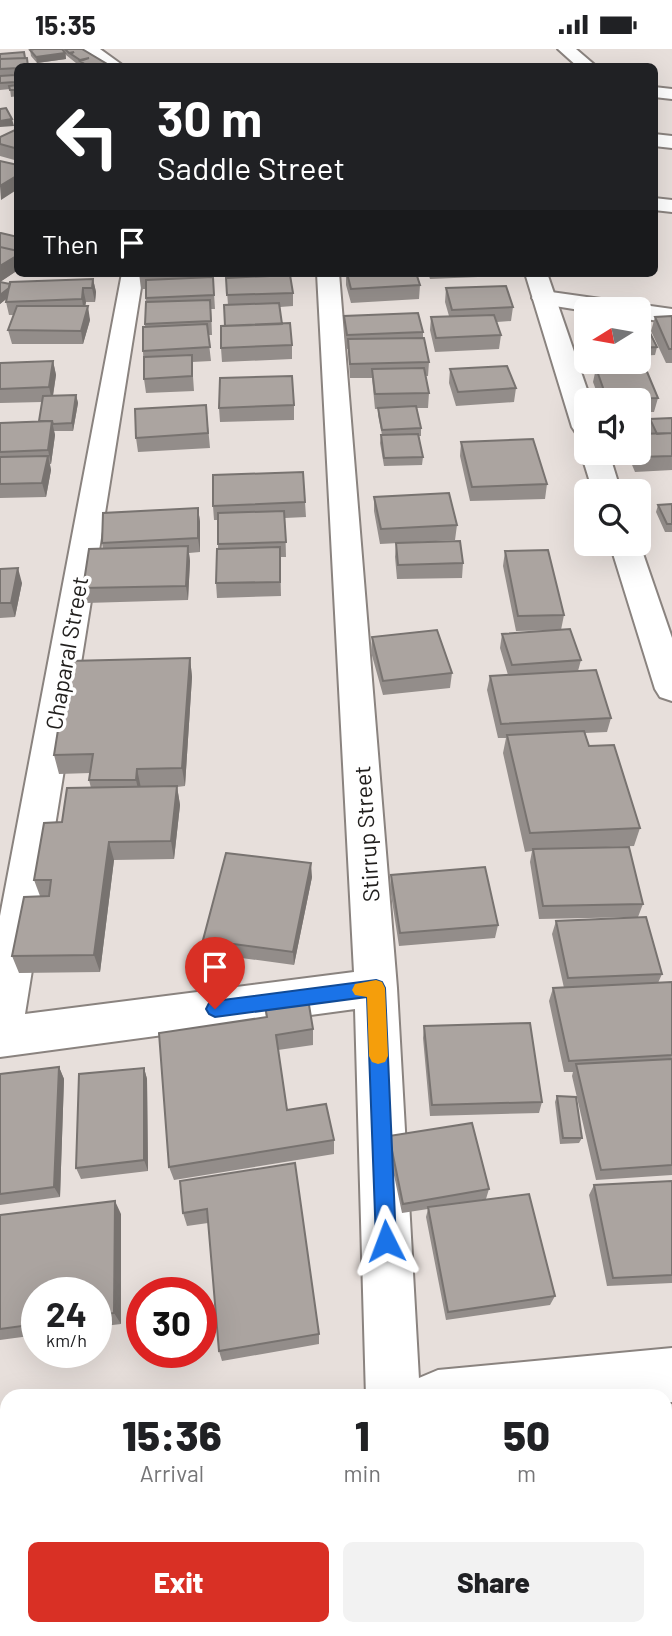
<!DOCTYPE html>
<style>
:root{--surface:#fff;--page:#f2f2f2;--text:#202124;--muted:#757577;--accent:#d93025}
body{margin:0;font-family:Barlow,sans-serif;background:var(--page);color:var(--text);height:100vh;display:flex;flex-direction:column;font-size:26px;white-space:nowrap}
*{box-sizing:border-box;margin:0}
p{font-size:23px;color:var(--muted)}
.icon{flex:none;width:38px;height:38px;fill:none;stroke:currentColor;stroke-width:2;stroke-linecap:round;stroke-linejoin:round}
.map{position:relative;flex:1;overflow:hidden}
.drawer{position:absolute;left:0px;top:1340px;width:672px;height:247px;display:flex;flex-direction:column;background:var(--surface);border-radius:21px 21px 0 0;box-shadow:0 7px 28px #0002}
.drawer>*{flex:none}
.banner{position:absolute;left:14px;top:14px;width:644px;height:214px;border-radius:10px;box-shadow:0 7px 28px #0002;background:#202124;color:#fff;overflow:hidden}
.needle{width:46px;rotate:259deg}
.fabs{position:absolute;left:574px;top:248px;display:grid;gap:14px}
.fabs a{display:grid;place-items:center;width:77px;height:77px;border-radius:10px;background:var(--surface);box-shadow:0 7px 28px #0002;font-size:35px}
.speed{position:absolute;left:21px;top:1228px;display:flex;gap:14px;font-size:35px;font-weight:700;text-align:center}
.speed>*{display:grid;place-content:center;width:91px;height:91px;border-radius:50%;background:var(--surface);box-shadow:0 7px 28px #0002;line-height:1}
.speed small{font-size:18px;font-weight:400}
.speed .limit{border:10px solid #d22;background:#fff;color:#111}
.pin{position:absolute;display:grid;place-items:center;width:60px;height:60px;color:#fff;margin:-72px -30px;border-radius:50% 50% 50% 0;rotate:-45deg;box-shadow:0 0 7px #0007}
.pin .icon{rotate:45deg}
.me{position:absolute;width:77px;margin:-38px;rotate:357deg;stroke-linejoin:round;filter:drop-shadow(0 0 5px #0008)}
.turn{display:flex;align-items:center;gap:24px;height:147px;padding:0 28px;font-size:32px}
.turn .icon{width:91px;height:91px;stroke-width:2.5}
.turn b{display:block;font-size:49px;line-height:60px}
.then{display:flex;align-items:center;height:66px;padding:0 28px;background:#0003;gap:14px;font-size:26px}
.eta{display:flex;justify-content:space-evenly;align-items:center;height:119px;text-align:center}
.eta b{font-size:42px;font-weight:800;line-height:49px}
.action{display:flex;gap:14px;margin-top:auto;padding:14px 28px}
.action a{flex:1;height:80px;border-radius:10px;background:var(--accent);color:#fff;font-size:28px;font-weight:800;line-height:80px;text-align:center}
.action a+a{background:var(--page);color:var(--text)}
.status{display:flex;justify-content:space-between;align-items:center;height:49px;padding:0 35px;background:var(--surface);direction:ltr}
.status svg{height:19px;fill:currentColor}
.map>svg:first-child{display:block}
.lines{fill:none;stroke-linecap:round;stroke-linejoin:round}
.minor-casing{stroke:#8a837f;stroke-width:4}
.tertiary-casing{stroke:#8a837f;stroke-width:4}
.minor{fill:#fff;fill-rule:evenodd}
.tertiary{fill:#fff;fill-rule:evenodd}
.wall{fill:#938d8a}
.shaded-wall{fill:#787370}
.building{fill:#aba4a0;stroke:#787370;stroke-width:2}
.route{fill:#1a73e8;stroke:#114b97;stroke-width:2}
.slow{fill:#f59e0b}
.labels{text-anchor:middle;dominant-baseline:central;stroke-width:7;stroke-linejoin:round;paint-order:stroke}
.street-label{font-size:23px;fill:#211f1d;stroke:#fff}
</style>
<div class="status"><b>15:35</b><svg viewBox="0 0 49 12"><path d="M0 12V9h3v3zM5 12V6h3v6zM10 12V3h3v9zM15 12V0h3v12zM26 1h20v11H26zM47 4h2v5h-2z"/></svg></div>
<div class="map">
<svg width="672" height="1587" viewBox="0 0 672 1587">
<rect width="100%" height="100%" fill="#e7dfdb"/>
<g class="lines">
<defs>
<path id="minor" d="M80 0H100L125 18H104Z
M558 0H576L597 18H578Z
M654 38 672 40V50L654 48Z
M654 85 672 87V99L654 97Z
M654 149 672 151V163L654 161Z
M122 224 143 226 25 965 354 923 317 224H339L397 939 420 1348H366L355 960 0 1008V867Z
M544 242 672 260V274L639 269V261L586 262 536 254 532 249 536 244Z"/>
<path id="tertiary" d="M525 224H547L591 352H586V386L576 384 572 378Z
M586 398V404H609L621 443H593L581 404Z
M639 493 672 589V652L660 648 655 640 610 495H639Z
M672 1299V1353H665V1348H411L419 1329 438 1321Z
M7 1404V1460L0 1462V1406Z"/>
</defs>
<!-- minor casing -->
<use href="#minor" class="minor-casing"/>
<!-- tertiary casing -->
<use href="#tertiary" class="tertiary-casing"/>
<!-- minor -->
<use href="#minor" class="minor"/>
<!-- tertiary -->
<use href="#tertiary" class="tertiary"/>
</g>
<!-- wall -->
<path class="wall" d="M34 0H82L107 15 108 18H81L66 6V10L37 14 31 7 30 1Z
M0 5 27 9 29 18H18V47L11 48 10 40 0 41Z
M18 81V112L0 107V88Z
M0 184 18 188V221L0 233 10 235 93 230 96 243 95 253H86L85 257 90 271 83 295H12L8 281 14 266H9L6 253V250L0 255Z
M139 224H195V229L213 228 215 260H211L212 286H208L211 312 192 313 194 342 146 344 144 330 143 302 145 278 146 240H141Z
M346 224H418V228L420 236 419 250 351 254 346 236Z
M428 224H478V228L430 230Z
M582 224H625L624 227Z
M226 229 293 244V257L280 258 282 275 292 296V310L222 313 221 299 228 256Z
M446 239 513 258 511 272 497 273 501 286 499 300 435 303 430 281 431 268 449 267 445 253Z
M344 267 423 283V289L429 313 428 327H426L429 344 428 359H417L421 379V387H419L423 408 422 416 384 417 380 394 381 386H382L378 366V360H375L372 329H350L348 300H346L344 280Z
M672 267V314H666L651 282 655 268Z
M639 282 657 298 655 306 639 307Z
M53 312 56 326 53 347 76 346 78 354 73 382H54L55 386 51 415H50L51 421 46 448 0 449V374L39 372 42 353 0 354V314Z
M596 319 658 349 654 363H639V352H600L593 333Z
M450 320 516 339 514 353 456 357 449 334Z
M206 356 210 399 138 403 136 389Z
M294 356V371L220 373 219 359Z
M672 369V421L635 423 627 404H639L651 385 648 377 650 370Z
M461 393 547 435 545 450 470 452 460 407Z
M374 448 457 476 455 491 380 495 374 462Z
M305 453 306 468 285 469 286 508H280L281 547 217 549 216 534 218 500V471H214L213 457Z
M672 455V483H665L656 463 658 456Z
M198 459 200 473V503L189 504 190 512 188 551 86 554 83 539 103 500 102 494Z
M396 494 463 514 462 529 397 530 395 508Z
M505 502 564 566 561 581 516 582 503 517Z
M0 520 22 534 15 568 0 569Z
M502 585 581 611 578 622 611 669 607 683 585 684 589 697 640 779 634 797 606 798 643 855 638 868 539 870 530 813 532 802 525 803 503 704 506 689H498L487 641 490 627 508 626 500 599Z
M372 588 452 624 450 639 383 646 371 603Z
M190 609 192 628 185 737 177 738 180 756 174 810 114 811 100 923 19 924 12 907 40 847 34 831 62 773 91 739 89 731 90 724 59 725 54 706Z
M391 826 498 876 495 889 399 897 390 839Z
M312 828 294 916 205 904 203 891Z
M556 872 662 925 658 934 672 933V1126L596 1131 572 1027 573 1023H564L549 952 553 939H564L552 885Z
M265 957 313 980V996L278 1001 287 1061 334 1091V1105L174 1131 169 1118 266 968Z
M424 977 542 1053 539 1064 430 1067 423 989Z
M59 1018 64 1030 60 1148 0 1156V1025Z
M144 1019 147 1030 148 1122 81 1130 76 1119Z
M557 1047 582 1089 579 1094 560 1095 555 1053Z
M389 1087 489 1140 486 1150 468 1153 555 1247 550 1256 446 1271 426 1168 428 1160 402 1164 388 1098Z
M180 1132 319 1285V1295L222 1312 219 1302 208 1174 187 1177 183 1164Z
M672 1132V1234L607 1237 589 1146 594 1136Z
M121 1165V1275L96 1278V1244H37V1286L0 1291V1166Z
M503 1580H651L653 1587H504Z"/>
<!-- shaded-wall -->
<path class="shaded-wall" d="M65 4 66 10 37 14 36 8Z
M12 70 14 77 0 78V72Z
M18 126V140L1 151 0 137Z
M18 202V221L0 233V217Z
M93 230 96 243 95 253 92 239Z
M13 235 15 243 0 255V246Z
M83 239 86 253 84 264 82 250Z
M88 257 90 271 83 295 81 282Z
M53 312 56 326 52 352 49 338Z
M76 346 78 354 73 382 72 374Z
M52 372 55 386 51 415 48 401Z
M48 407 51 421 46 448 42 434Z
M198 459 200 473V503L198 489Z
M188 497 190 512 188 551 186 537Z
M18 519 22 534 15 568 11 554Z
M190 609 192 628 185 737 182 719Z
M137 720 141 739 140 749 136 731Z
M177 737 180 756 174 810 171 792Z
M109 793 114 811 100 923 94 906Z
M311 814 312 828 294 916 293 903Z
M59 1018 64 1030 60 1148 54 1138Z
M144 1019 147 1030 148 1122 144 1111Z
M115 1152 121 1165V1275L114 1264Z
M78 1580H86L87 1587H78Z
M195 1580H199L200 1587H195Z"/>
<!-- building -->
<path class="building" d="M34 0H62L65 4 36 8 30 1Z
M65 0H82L107 15 97 18H89L80 12 89 9 80 11 71 5 74 3 69 4Z
M24 3 25 9 0 10V5Z
M27 9 28 18H18V19L0 20V10Z
M17 25H18V41H10L9 37 17 36Z
M15 26V33L0 34V27Z
M6 59 12 70 0 72V60Z
M15 81H18V100L0 95V88Z
M0 112 18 116V126L0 137Z
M0 184H1L18 188V202L0 198Z
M0 198 18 202V206L0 217Z
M139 224H194L139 227Z
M347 224H416L420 236 351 240Z
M290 226 293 244 227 246 226 229Z
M213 228 214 246 146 249V231Z
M93 230 92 239H83L82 250 6 253 10 233Z
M0 233 10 235 9 239 0 246Z
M506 237 513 258 452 261 446 239Z
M210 251 211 272 145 275 146 253Z
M279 254 282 275 225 277 224 256Z
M17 257H88L81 282 8 281Z
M418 264 423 283 347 286 344 267Z
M494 266 501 286 436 289 431 268Z
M672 267V300H669L655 268Z
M290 274 292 296 221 299V277Z
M207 275 210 298 143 302V278Z
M639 282H649L657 298 639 299Z
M424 289 429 313 350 315 348 290Z
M192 306V327L144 330V308Z
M53 312 49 338 0 340V314Z
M507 317 516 339 458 343 450 320Z
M645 318 658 349 607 350 596 319Z
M424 319 429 344 375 345 372 320Z
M292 327 294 356 219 359 220 329Z
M76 346 72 374 53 375 52 372H39L43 347Z
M206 356 208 384 136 389 135 360Z
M416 357 421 379 382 381 378 359Z
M672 369V384L657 385 650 370Z
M52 372 48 401 0 403V374Z
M672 384V407L638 408 636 404H639V385Z
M418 385 423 408 384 409 381 386Z
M533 390 547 435 472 438 461 393Z
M48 407 42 434 0 435V408Z
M303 423 305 453 213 457V426Z
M449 444 457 476 381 480 374 448Z
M672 455V475H667L658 456Z
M198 459V489L102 494 103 464Z
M284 462 286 493 218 495V464Z
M460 492 463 514 398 516 396 494Z
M188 497 186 537 83 539 89 500Z
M280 498V533L216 534 217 500Z
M548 501 564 566 518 567 505 502Z
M18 519 11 554H0V520Z
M570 580 581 611 512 616 502 585Z
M437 581 452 624 383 632 372 588Z
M190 609 182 719 137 720 136 731H89L93 705 54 706 69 612Z
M596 621 611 669 501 675 490 627Z
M584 682 589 697 614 696 640 779 530 784 507 686Z
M177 737 171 792 109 793 94 906 12 907 24 848 49 847 51 831H34L44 774 62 773 67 739Z
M629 798 643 855 543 857 533 800Z
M226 804 311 814 293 903 203 891Z
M485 818 498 876 400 884 391 826Z
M646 868 662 925 568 929 556 872Z
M672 933V1006L569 1012 553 939Z
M308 950 313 980 276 986 287 1061 326 1055 334 1091 169 1118 159 984 267 968 265 957Z
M530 974 542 1053 432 1056 424 977Z
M672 1010V1116L601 1121 576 1015Z
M59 1018 54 1138 0 1145V1025Z
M144 1019V1111L76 1119 79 1025Z
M557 1047 576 1048 582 1089H563Z
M472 1074 489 1140 403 1155 389 1087Z
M295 1114 319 1285 219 1302 207 1160 183 1164 180 1132Z
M672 1132V1226L613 1229 594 1136Z
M529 1145 555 1247 448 1263 428 1158Z
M115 1152 114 1264 96 1267V1244H37V1275L0 1280V1166Z
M7 1497V1580H78V1587H0V1499Z
M91 1580H195V1587H92Z
M221 1580H341L342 1587H221Z
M365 1580H479L481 1587H366Z
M509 1580H651L653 1587H510Z"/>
<!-- route -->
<path class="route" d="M376 931 382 933 385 939 396 1192 393 1200 386 1203 379 1200 376 1192 367 948 215 968 209 965 206 960 209 954 215 952Z"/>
<!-- slow -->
<path class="slow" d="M376 931 382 933 385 939 388 1007 385 1013 378 1015 372 1013 369 1007 367 948 355 946 352 941 355 935Z"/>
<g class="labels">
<!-- street labels -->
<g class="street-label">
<text transform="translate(66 604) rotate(-80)">Chaparal Street</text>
<text transform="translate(366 785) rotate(-94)">Stirrup Street</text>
</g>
</g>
</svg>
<div class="fabs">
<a><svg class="needle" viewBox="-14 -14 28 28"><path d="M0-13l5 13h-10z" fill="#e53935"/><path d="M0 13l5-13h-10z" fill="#757577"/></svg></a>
<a><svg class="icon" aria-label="sound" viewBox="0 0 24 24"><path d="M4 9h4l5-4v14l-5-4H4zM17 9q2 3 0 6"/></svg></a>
<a><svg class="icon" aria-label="search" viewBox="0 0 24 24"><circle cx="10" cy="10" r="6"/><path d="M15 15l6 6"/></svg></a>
</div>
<div class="speed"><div>24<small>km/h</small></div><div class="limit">30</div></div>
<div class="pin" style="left:215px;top:960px;background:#d93025"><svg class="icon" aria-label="arrive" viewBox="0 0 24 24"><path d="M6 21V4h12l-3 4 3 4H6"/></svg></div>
<svg class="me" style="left:386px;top:1192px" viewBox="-20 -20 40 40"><path d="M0-17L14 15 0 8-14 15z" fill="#1a73e8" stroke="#fff" stroke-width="4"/></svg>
<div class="banner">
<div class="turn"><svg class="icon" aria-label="left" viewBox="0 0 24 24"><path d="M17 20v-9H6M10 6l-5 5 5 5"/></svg><div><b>30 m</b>Saddle Street</div></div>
<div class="then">Then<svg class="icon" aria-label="arrive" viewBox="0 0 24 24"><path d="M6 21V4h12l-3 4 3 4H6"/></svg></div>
</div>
<section class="drawer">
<div class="eta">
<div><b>15:36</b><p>Arrival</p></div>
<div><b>1</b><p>min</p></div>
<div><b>50</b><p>m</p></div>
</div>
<div class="action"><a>Exit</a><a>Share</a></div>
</section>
</div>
